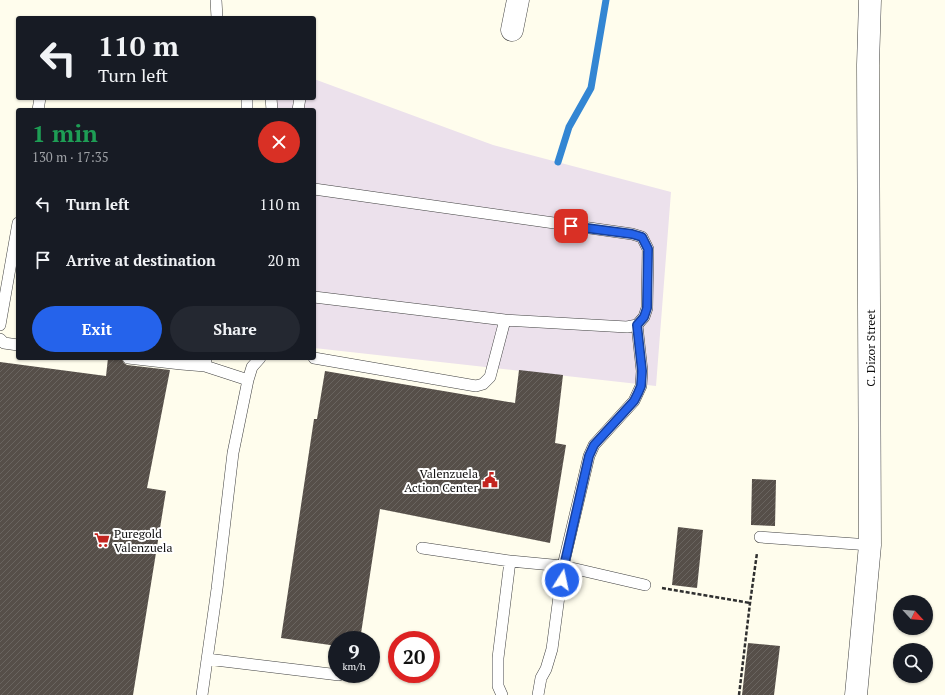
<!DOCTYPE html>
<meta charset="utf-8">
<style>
:root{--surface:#171b24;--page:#242831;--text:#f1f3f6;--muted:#9ea1a6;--accent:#2563eb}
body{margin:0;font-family:"PT Serif",serif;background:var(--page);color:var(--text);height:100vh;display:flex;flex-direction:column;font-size:15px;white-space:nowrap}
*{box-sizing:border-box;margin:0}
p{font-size:13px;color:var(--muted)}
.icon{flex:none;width:22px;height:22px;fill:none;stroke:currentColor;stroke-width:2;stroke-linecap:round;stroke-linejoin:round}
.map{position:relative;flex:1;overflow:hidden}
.panel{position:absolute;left:16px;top:108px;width:300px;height:252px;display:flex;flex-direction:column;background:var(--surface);border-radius:4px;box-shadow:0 1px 3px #0004}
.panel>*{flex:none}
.guide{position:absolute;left:16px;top:16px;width:300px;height:84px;border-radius:4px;box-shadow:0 1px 3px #0004;background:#171b24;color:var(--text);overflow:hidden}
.needle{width:26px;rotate:116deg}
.buttons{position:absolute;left:893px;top:595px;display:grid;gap:8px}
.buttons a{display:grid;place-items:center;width:40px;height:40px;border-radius:50%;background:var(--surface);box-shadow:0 1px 3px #0004;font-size:20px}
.speed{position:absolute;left:328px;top:631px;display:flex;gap:8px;font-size:20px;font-weight:700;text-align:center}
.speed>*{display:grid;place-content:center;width:52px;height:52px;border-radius:50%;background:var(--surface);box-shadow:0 1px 3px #0004;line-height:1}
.speed small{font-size:10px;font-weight:400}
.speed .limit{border:6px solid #d22;background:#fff;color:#111}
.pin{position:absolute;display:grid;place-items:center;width:34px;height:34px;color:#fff;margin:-17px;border-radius:8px;box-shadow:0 2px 6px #0006}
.me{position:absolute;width:44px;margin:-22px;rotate:10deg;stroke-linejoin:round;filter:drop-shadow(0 0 3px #0008)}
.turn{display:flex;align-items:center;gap:14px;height:84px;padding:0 16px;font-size:18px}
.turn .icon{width:52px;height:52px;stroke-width:2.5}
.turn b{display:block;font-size:28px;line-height:34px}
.round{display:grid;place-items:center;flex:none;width:42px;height:42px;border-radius:21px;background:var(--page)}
.head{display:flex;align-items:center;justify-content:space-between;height:68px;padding:0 16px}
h1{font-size:24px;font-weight:700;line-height:30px;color:#1e9e55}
.cta{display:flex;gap:8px;margin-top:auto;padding:8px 16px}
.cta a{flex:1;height:46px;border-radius:24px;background:var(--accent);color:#fff;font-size:16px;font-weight:700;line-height:46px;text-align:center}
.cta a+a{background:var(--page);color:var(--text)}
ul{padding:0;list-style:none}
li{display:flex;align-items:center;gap:12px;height:56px;padding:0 16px}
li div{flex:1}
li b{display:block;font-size:15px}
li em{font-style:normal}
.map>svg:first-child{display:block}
.industrial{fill:#ece1ec}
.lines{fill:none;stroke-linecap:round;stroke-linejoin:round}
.stream{stroke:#3386d3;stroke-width:7}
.building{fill:url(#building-hatch)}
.service-casing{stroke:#404040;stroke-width:12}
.minor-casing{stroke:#404040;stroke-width:23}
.path{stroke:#2f2f2f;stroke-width:2.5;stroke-dasharray:4 2;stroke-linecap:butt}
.service{stroke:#fff;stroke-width:11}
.minor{stroke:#fff;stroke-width:22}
.route-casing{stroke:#184099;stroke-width:10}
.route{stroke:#2563eb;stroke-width:7}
.labels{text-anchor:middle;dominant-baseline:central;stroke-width:4;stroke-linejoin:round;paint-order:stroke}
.street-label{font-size:12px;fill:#0d0d0d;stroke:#fff}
.poi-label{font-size:12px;fill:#0d0d0d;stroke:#fff;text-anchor:end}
</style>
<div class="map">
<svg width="945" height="695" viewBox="0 0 945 695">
<defs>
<pattern id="building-hatch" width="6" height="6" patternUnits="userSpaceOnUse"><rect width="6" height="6" fill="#564f49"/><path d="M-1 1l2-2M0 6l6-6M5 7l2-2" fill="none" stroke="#69645f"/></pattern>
</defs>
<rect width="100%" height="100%" fill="#fffded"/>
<!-- industrial -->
<path class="industrial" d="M314 79 493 145 671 192 656 386 314 348V110H275L277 98H314Z"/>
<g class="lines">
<!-- stream -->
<path class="stream" d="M558 162 569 127 591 88 606 0"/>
</g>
<!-- building -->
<path class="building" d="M108 358H121L124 363 127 365 170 370 147 488 166 491 133 695H0V362L106 376Z
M519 370 563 375 555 443 566 445 550 543 380 509 360 640H337V646L281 638 314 419H317L325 371 515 403Z
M752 479 776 480 775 526 751 525Z
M678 527 703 530 697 588 672 585Z
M748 643 780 646 774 695H742Z"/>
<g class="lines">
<defs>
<path id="service" d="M216 0 217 18
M271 98 272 110
M38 110 40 98
M247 110V98
M298 110 300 98
M314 189 632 234 642 237 648 249 647 308 644 317 637 325 627 327 505 320 314 297
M0 325 18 223
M0 339 4 343 18 345
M128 358 181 364 205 366 206 358
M314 358 476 386 483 384 490 377 505 320
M205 366 248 380
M760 537 870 545
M422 548 510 561 563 566 589 456 594 445 634 401 641 386 642 371 637 325
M207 659 339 675
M202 695 217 589 233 453 248 380 252 367 260 358
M502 695 498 686V658L510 561
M538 695 541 678 546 669 552 649 563 566 645 585"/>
<path id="minor" d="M512 30 518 0
M856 695 870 545 868 65 870 0"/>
</defs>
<!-- service casing -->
<use href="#service" class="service-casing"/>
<!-- minor casing -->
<use href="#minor" class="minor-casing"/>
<!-- path -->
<path class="path" d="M662 588 750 603
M739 695 750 603 757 553"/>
<!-- service -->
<use href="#service" class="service"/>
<!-- minor -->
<use href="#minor" class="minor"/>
</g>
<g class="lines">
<defs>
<path id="route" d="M562 580 564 566 589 456 594 445 634 401 638 393 641 386 642 371 637 325 644 317 647 308 648 249 642 237 632 234 571 226"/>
</defs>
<!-- route casing -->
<use href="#route" class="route-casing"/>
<!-- route -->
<use href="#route" class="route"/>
</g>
<!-- icons -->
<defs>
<symbol id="civic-bare" viewBox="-9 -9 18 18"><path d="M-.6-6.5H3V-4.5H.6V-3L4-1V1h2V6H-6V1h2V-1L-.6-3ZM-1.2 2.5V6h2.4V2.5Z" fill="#c3241f" stroke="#fff" stroke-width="2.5" paint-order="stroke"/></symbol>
<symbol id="supermarket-bare" viewBox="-9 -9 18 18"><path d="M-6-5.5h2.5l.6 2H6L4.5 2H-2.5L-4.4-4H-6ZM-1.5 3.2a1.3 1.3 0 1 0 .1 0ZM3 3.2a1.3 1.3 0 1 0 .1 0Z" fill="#c3241f" stroke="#fff" stroke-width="2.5" paint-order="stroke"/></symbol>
</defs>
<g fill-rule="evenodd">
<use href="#civic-bare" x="479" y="469" width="22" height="22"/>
<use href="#supermarket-bare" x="91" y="529" width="22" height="22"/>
</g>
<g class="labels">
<!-- street labels -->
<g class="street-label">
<text transform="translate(870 348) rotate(-90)">C. Dizor Street</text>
</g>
<!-- poi labels -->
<g class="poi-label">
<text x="478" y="473">Valenzuela<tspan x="478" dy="14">Action Center</tspan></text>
<text x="114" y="533" text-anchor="start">Puregold<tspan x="114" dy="14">Valenzuela</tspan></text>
</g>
</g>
</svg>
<div class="buttons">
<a><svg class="needle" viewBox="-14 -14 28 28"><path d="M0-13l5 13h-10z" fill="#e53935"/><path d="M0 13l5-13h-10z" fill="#9ea1a6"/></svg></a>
<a><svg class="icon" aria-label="search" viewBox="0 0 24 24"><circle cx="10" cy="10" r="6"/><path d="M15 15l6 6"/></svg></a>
</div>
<div class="speed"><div>9<small>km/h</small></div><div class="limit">20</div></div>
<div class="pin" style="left:571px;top:226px;background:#d93025"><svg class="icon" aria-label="arrive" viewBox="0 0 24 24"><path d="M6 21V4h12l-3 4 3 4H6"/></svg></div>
<svg class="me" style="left:562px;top:580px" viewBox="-20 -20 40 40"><circle r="17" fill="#2563eb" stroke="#fff" stroke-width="3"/><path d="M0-11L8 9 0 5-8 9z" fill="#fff"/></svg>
<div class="guide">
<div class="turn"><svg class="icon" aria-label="left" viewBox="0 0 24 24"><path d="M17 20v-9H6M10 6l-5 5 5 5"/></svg><div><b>110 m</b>Turn left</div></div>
</div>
<section class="panel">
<div class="head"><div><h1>1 min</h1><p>130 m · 17:35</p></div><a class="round" style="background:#d93025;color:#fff"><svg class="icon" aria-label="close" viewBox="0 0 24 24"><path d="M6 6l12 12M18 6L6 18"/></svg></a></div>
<ul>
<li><svg class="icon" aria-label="left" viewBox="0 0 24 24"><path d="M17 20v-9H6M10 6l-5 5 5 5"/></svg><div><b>Turn left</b></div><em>110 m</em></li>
<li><svg class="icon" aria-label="arrive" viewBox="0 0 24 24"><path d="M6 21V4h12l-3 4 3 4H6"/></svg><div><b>Arrive at destination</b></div><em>20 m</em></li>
</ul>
<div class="cta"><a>Exit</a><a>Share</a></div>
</section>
</div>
